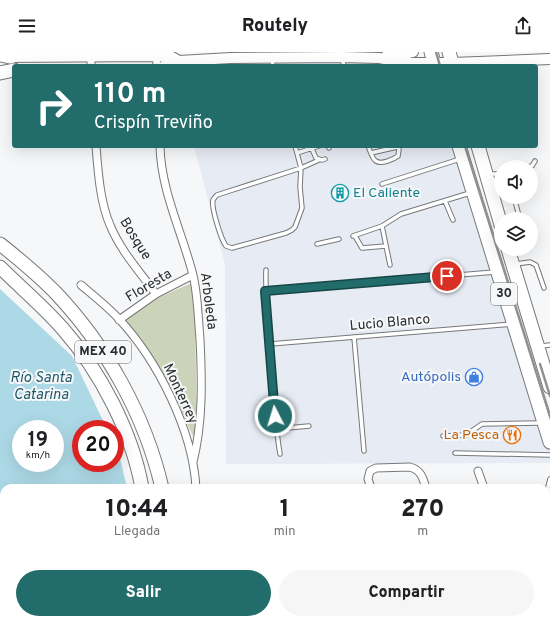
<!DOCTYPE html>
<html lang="es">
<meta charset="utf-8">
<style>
:root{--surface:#fff;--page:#f6f6f6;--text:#202124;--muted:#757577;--accent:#226d6b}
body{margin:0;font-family:Overpass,sans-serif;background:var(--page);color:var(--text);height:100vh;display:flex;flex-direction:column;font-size:15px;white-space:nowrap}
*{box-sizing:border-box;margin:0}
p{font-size:13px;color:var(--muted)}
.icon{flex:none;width:22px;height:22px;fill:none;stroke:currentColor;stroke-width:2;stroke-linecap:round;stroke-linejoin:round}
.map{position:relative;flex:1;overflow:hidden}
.details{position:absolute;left:0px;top:432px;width:550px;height:140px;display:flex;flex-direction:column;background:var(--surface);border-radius:12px 12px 0 0;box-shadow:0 4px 16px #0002}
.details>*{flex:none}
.top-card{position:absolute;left:12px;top:12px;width:526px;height:84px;border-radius:4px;box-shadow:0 4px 16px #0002;background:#226d6b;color:#fff;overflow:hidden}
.controls{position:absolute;left:494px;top:108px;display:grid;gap:8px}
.controls a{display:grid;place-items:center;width:44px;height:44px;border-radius:50%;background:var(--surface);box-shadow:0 4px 16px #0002;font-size:20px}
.speed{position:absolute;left:12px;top:368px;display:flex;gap:8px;font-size:20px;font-weight:700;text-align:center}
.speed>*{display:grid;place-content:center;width:52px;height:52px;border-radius:50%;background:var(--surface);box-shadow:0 4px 16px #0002;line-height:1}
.speed small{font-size:10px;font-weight:400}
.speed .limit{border:6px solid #d22;background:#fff;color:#111}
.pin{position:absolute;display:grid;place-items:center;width:34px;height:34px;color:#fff;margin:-17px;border:2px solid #fff;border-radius:50%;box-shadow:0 1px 4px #0007}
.me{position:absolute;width:44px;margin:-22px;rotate:355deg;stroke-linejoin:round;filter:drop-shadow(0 0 3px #0008)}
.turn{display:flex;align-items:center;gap:14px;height:84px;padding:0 16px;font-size:18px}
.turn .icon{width:52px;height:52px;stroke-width:2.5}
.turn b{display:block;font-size:28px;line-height:34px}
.eta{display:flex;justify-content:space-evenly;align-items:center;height:68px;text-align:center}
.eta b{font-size:24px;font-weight:800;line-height:28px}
.primary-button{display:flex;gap:8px;margin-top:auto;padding:8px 16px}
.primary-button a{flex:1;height:46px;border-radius:24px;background:var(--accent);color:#fff;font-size:16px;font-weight:800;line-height:46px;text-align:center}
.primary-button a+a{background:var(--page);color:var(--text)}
header{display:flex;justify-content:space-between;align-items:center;height:52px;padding:0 16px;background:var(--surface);font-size:18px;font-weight:800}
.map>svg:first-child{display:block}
.built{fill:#e7ebf4}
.green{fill:#cbd3b8}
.water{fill:#add9e6;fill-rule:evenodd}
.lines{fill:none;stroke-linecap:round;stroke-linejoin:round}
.lane-casing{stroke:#77787a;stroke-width:5.5}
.street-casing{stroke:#77787a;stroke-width:9}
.secondary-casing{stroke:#77787a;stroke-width:12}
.highway-casing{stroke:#77787a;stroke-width:15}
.lane{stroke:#fff;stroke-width:3.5}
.street{stroke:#fff;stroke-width:7}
.secondary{stroke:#fff;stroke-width:10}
.highway{stroke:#fff;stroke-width:13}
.rail{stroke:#909193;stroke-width:2.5}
.route-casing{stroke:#164746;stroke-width:10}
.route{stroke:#226d6b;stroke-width:7}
.labels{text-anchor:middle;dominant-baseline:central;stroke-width:4;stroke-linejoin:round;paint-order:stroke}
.shield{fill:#f6f7f9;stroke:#666869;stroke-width:1}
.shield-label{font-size:13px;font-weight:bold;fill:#292a2b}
.culture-label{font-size:14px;fill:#0d838f;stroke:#f6f7f9;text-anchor:start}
.street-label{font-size:14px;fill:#292a2b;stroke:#f6f7f9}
.shop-label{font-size:14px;fill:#366cbe;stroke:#f6f7f9;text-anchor:end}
.food-label{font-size:14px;fill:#c56008;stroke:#f6f7f9;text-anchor:end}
.water-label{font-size:15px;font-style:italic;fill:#1f5968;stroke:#f6f7f9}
</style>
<header><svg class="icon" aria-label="menu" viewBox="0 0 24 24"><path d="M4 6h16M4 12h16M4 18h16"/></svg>Routely<svg class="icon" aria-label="share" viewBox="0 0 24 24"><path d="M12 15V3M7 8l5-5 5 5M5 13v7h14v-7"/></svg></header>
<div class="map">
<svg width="550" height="572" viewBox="0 0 550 572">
<rect width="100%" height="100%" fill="#f6f7f9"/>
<!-- built -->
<path class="built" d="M440 9 442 14H197L198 11Z
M194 94H467L550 357V411L226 412 225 213Z"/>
<!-- green -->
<path class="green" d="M189 232 192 233 195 266 197 379 195 385 193 384C174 344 158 302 125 271V269L158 246Z"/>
<!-- water -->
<path class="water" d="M0 237 72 304 107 377H81V411H115V393L118 398 127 436H4V568H160L161 572H0ZM21 377H55V411H21Z"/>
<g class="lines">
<defs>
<path id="lane" d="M342 6 344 14
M272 7 273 14
M295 94 301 116 300 135 302 156 295 175 292 178 286 181 232 196 226 194C221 187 211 156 213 148 214 146 215 145 217 143L301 116 319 108
M328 94 329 96
M368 94C370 98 372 107 376 109 381 113 394 107 398 104L399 97 397 95 371 101
M312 97 316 106 322 108 325 107
M297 101 319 94
M527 115 532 114 535 109
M490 122H501
M382 132 460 107
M514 145 519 164 518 167
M445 149 453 168
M382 174 390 213
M353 184 382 174 401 162 470 141
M355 184 362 196 386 194
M317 192 339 187
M516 212 530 210 536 213 544 236
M266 218C265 243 268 267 270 292 272 329 274 366 280 402
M265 239 495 220
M354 285 364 399
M270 292 512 272
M541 294 550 293
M276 377 309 374
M443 384 466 383 482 372 541 371
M455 401 550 403
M550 427 548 435 550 447
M546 509 550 508
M546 550 549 558H550"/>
<path id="street" d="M156 0 157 14
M91 14V0
M96 94C98 119 100 150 110 173 120 198 140 220 156 242
M160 94C161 139 182 180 193 223 198 244 198 265 200 287 202 328 203 370 193 410
M81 233C94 244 108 255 119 267 158 309 193 379 196 436
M119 268 156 242 193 223
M478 419 484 436
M371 436 368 427 370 419 376 416 410 415C421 418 423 426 426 436
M546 493 550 492
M227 568 229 572
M380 568 381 572
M289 572 301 568"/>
<path id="secondary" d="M387 3 413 0
M5 5 156 4 172 5 179 9
M164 14 173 13 179 9 231 6 342 5 379 6 407 11H452L550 7"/>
<path id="highway" d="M431 0 435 14
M449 0 453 14
M391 2 394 0
M0 3 11 5
M407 11 415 14
M0 21 14 18
M459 94 550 390
M478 94 501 173
M0 192C19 207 38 223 55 240 107 295 145 363 162 436
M508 197 550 335
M0 215C21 236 44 255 63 277 100 319 132 380 142 436
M166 568 167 572
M185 568 186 572"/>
</defs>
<!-- lane casing -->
<use href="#lane" class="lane-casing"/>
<!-- street casing -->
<use href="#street" class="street-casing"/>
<!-- secondary casing -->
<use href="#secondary" class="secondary-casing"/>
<!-- highway casing -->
<use href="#highway" class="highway-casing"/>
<!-- lane -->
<use href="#lane" class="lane"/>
<!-- street -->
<use href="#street" class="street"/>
<!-- secondary -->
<use href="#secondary" class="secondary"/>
<!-- highway -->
<use href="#highway" class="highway"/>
<!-- rail -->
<path class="rail" d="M436 0 440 14
M465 94 550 364
M540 312 550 344"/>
</g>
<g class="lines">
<defs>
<path id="route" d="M275 364 265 239 447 224"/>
</defs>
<!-- route casing -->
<use href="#route" class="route-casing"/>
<!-- route -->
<use href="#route" class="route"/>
</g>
<!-- icons -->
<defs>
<symbol id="building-ring" viewBox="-11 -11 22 22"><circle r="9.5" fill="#f6f7f9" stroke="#0f9aa8" stroke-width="1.5"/><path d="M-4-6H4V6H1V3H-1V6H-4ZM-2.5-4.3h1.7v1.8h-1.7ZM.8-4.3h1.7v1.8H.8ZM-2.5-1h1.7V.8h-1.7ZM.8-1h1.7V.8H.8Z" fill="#0f9aa8"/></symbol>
<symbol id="shop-ring" viewBox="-11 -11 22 22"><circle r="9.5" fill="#f6f7f9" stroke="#3f7fe0" stroke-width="1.5"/><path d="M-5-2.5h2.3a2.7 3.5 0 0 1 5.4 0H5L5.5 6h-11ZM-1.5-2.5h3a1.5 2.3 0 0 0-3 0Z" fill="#3f7fe0"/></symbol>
<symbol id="restaurant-ring" viewBox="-11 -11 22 22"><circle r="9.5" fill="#f6f7f9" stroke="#e8710a" stroke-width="1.5"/><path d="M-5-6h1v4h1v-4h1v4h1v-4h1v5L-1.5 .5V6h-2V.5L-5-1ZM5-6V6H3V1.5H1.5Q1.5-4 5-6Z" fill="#e8710a"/></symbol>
</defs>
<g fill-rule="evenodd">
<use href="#building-ring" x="330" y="131" width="20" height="20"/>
<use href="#shop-ring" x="464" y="315" width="20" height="20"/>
<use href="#restaurant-ring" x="502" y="373" width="20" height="20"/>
</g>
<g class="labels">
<!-- shield labels -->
<g class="shield">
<rect x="491" y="231" width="26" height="22" rx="3"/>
<rect x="75" y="289" width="56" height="22" rx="3"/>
</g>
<g class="shield-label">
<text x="504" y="242">30</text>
<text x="103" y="300">MEX 40</text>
</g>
<!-- culture labels -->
<g class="culture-label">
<text x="353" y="141">El Caliente</text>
</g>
<!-- street labels -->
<g class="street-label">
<text transform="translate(135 187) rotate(58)">Bosque</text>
<text transform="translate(149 234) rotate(-31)">Floresta</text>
<text transform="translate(208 249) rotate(83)">Arboleda</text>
<text transform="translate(390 271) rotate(-5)">Lucio Blanco</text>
<text transform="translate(180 342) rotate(65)">Monterrey</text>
</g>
<!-- shop labels -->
<g class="shop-label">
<text x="461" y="325">Autópolis</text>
</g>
<!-- food labels -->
<g class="food-label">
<text x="499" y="383">La Pesca</text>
</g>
<!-- water labels -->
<g class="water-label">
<text x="41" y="326">Río Santa<tspan x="41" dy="17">Catarina</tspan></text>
</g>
</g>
</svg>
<div class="controls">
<a><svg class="icon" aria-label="sound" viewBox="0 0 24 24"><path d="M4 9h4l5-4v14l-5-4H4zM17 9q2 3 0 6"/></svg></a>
<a><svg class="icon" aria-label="layers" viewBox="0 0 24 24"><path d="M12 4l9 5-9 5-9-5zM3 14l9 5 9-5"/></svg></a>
</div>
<div class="speed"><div>19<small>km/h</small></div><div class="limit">20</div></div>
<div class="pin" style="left:447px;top:224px;background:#d93025"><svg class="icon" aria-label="arrive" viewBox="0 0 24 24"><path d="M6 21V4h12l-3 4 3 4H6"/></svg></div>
<svg class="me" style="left:275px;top:364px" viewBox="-20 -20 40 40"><circle r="17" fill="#226d6b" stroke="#fff" stroke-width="3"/><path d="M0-11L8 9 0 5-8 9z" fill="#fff"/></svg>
<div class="top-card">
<div class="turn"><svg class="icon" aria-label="right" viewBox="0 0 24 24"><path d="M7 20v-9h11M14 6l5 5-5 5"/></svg><div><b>110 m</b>Crispín Treviño</div></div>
</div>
<section class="details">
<div class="eta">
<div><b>10:44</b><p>Llegada</p></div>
<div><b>1</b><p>min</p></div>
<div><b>270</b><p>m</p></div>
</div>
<div class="primary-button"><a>Salir</a><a>Compartir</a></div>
</section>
</div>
